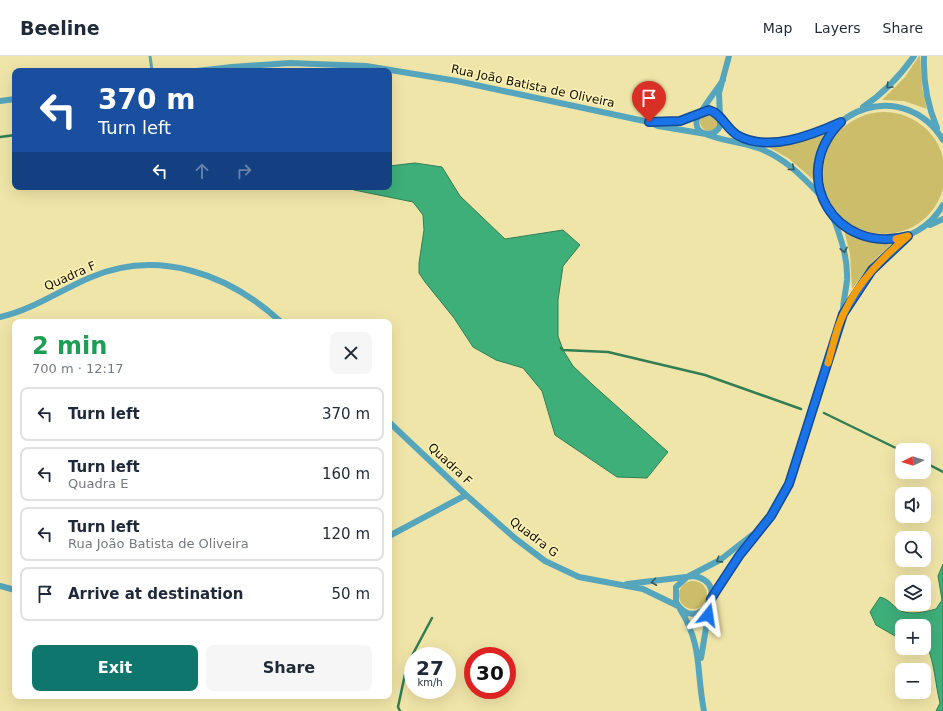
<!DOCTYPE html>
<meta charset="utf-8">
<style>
:root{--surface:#fff;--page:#f6f6f7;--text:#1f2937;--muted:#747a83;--line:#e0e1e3;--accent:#0f766e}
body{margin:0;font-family:"DejaVu Sans",sans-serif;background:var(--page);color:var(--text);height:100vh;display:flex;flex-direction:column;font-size:15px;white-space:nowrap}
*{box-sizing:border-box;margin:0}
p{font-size:13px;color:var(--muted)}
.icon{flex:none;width:22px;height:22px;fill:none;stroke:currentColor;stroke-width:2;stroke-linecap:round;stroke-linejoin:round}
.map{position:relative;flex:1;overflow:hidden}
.side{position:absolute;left:12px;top:263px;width:380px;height:380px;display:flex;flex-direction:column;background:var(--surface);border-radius:8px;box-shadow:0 4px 16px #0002}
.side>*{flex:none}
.banner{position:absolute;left:12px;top:12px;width:380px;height:122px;border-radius:8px;box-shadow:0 4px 16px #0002;background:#1a4fa0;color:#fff;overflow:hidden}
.needle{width:26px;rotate:265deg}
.controls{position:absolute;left:895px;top:387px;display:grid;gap:8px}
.controls a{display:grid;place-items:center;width:36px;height:36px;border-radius:8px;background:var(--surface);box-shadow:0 4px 16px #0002;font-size:20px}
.speed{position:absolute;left:404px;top:591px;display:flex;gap:8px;font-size:20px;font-weight:700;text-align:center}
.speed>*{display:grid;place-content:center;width:52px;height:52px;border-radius:50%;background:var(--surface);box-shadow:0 4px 16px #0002;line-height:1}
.speed small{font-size:10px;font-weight:400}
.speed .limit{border:6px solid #d22;background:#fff;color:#111}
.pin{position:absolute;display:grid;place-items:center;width:34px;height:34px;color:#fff;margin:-41px -17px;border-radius:50% 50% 50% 0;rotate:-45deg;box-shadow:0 0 4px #0007}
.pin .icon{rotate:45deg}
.me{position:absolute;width:44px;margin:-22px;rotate:15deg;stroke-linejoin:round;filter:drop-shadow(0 0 3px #0008)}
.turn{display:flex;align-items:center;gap:14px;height:84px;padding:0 20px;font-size:18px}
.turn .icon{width:52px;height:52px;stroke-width:2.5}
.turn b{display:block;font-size:28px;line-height:34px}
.lanes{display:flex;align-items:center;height:38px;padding:0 20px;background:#0003;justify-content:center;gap:20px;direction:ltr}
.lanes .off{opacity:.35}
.round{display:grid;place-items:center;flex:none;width:42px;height:42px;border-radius:8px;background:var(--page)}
.headline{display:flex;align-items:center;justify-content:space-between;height:68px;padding:0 20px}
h1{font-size:24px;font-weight:600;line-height:30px;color:#1e9e55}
.action{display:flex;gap:8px;margin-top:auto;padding:8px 20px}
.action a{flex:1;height:46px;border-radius:8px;background:var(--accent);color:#fff;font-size:16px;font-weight:600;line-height:46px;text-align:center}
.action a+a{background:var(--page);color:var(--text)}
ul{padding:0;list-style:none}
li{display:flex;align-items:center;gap:12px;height:54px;margin:0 8px 6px;padding:0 12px;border:2px solid var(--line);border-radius:8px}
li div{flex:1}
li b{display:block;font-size:15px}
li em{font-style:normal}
header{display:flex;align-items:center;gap:24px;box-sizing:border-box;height:56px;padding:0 20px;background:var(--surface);border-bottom:1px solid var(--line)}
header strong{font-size:19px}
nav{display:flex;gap:22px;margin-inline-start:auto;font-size:14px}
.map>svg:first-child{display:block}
.green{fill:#ccbd6a}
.water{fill:#3faf7a;stroke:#317e55}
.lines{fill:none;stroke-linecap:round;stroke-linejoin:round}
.stream{stroke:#317e55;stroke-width:2.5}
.service{stroke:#55a5bc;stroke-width:3}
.minor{stroke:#55a5bc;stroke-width:6}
.oneway{stroke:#33595e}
.route-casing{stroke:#114b97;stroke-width:10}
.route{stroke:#1a73e8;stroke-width:7}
.slow{stroke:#f59e0b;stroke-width:7}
.labels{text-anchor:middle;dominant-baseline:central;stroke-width:3;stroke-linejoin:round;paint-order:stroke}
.street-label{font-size:12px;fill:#110d00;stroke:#fdf2b5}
</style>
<header>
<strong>Beeline</strong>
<nav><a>Map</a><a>Layers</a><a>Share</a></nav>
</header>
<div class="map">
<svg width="943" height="655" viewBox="0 0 943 655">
<rect width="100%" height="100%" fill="#f0e5a8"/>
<!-- green -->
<path class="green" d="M919 0H920L922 31 927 53 904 45 882 44 905 21Z
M823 117a61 61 0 1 1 122 0a61 61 0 1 1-122 0Z
M700 66a9 9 0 1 1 18 0a9 9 0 1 1-18 0Z
M828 77 817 100 816 126 788 102 765 89 804 84Z
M844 174C859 185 875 189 893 187L874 204 852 233 850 198Z
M679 539a14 14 0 1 1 28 0a14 14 0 1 1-28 0Z"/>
<!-- water -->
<path class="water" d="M415 107 442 111 460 140 505 183 563 174 580 189 563 210 558 244V280L563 294 573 310 593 329 668 396 647 422 617 421 555 379 542 335 523 312 496 304 473 291 454 262 425 226 419 217V207L424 174 423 159 413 146 354 134 349 131H389V110Z
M943 508V655H936L940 647C935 627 935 609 927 590L924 589V570H902V584L876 569 870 556 880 541C891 544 893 551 901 555 912 559 925 556 936 553L942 544 938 520Z"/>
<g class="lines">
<!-- stream -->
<path class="stream" d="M0 81 15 79
M561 292 563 294 608 296 705 319 801 353
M824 357 902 395
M924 406 943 416
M400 655 398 651 407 609 432 562"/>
<!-- service -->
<path class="service" d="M150 0 152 15"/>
<!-- minor -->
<path class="minor" d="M924 0C923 25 927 48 937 72
M197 15 232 11 290 7 366 10 457 25 649 66 658 70 706 78
M0 45 15 43
M863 51C884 37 900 20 914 0
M701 57C709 53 715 54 720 61V70C714 83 693 79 697 63 699 57 718 32 723 24
M720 61 719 37 729 0
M720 62C751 101 800 84 838 67
M655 66 680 65 700 57
M708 79C724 85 742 86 758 92 784 101 803 121 821 140
M943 84C906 23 817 49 818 120 819 136 824 149 835 161 847 175 864 183 883 184 908 184 930 171 943 149
M833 161C841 182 848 202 847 224 846 235 843 245 843 255
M930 169 943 163
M0 261C32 254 59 235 89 222 158 192 229 218 281 266
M389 366 466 439 516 483 545 505 579 521 643 533 678 550
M389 480 466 439
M689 520 720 504 752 479
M627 528 694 520C734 528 696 581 676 546V531L687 521
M0 530 15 534
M711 543 739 500 771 460 789 428 843 258 862 226 872 214 908 180
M680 553C703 590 696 615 704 655
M701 602 710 548"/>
</g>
<!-- one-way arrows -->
<defs><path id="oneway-chevron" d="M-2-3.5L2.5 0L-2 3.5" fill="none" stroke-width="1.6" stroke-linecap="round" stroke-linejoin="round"/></defs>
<g class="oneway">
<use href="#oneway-chevron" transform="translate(889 30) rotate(134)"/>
<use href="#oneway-chevron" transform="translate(792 112) rotate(39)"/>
<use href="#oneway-chevron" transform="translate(844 194) rotate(78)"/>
<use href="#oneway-chevron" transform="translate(719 504) rotate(147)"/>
<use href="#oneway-chevron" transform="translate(654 526) rotate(173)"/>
</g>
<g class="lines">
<defs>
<path id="route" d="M649 66 680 65 709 54C721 57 726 72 737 79 768 97 812 79 841 66 787 119 835 200 908 180L872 214 843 258 789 428 771 460 739 500 718 532 711 543 708 559"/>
</defs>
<!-- route casing -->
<use href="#route" class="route-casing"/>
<!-- route -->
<use href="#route" class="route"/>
<!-- slow -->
<path class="slow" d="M828 307C833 291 836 272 844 257 859 225 882 202 908 180L896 183"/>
</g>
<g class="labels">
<!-- street labels -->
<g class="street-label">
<text transform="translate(533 30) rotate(12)">Rua João Batista de Oliveira</text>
<text transform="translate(70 220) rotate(-24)">Quadra F</text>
<text transform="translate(450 408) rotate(43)">Quadra F</text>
<text transform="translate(534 481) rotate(37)">Quadra G</text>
</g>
</g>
</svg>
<div class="controls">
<a><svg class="needle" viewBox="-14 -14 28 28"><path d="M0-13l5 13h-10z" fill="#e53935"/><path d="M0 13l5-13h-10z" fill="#747a83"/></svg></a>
<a><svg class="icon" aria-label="sound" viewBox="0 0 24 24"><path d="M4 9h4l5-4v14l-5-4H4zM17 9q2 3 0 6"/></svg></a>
<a><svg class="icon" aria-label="search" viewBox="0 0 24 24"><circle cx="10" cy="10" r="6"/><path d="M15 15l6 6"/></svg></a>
<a><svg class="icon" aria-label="layers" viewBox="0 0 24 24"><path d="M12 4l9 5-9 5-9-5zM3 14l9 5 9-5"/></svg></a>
<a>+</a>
<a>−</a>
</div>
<div class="speed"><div>27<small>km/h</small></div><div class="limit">30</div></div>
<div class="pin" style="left:649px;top:66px;background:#d93025"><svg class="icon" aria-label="arrive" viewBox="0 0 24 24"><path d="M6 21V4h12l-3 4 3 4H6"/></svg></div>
<svg class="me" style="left:708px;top:559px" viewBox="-20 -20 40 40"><path d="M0-17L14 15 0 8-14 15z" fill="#1a73e8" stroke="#fff" stroke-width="4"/></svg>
<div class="banner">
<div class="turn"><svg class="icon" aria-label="left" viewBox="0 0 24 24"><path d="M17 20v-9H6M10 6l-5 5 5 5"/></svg><div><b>370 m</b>Turn left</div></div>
<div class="lanes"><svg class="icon" aria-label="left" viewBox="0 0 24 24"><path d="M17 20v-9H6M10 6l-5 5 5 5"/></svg><svg class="icon off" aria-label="ahead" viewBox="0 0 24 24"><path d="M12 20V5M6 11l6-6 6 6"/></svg><svg class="icon off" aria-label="right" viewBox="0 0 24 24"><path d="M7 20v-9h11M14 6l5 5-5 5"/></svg></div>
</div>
<section class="side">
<div class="headline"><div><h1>2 min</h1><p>700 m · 12:17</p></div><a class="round"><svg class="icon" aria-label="close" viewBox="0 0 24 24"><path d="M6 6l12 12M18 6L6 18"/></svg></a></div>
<ul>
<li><svg class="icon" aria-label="left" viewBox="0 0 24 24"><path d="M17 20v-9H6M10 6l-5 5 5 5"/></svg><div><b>Turn left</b></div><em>370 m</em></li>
<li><svg class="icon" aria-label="left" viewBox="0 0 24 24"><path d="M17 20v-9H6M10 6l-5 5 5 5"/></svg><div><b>Turn left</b><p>Quadra E</p></div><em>160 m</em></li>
<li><svg class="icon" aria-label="left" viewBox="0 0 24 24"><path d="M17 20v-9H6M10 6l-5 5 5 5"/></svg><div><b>Turn left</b><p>Rua João Batista de Oliveira</p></div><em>120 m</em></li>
<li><svg class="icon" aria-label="arrive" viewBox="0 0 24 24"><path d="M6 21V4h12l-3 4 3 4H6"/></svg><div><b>Arrive at destination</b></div><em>50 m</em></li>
</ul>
<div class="action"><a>Exit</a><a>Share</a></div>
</section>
</div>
